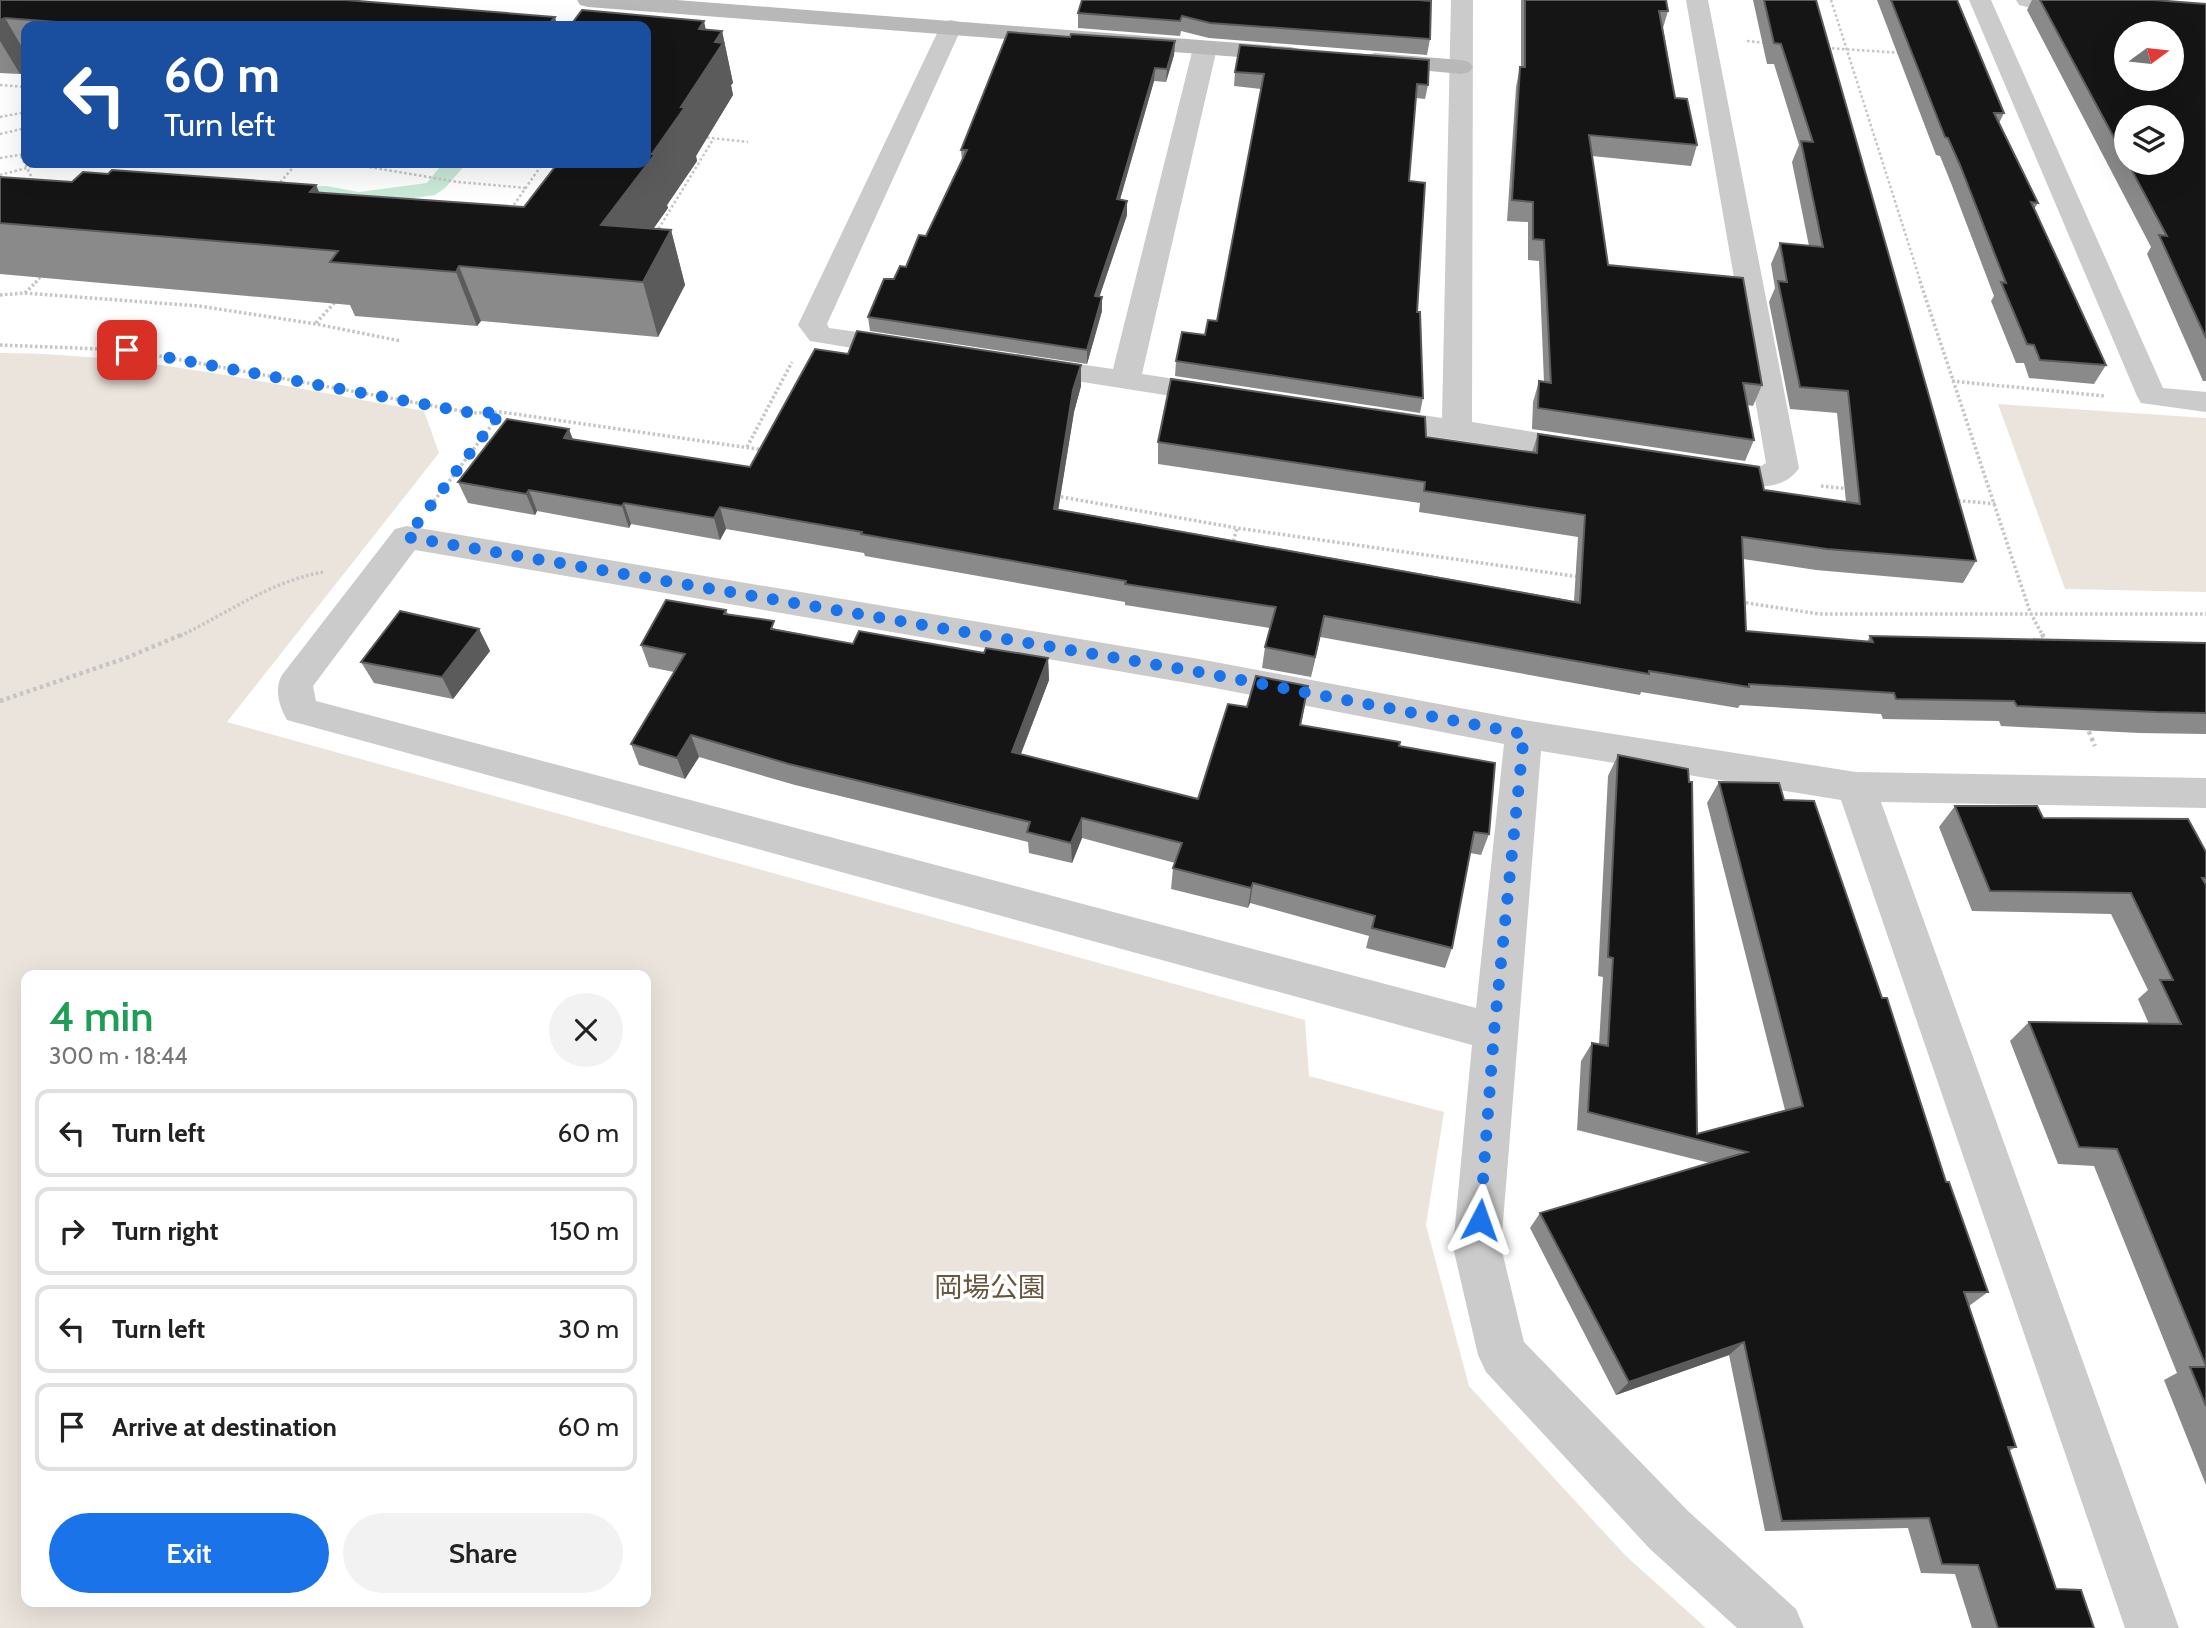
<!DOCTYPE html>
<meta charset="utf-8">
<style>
:root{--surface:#fff;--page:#f2f2f2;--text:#222;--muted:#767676;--line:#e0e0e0;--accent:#1a73e8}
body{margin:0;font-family:Cabin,"Noto Sans JP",sans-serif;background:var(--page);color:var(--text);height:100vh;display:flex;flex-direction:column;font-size:26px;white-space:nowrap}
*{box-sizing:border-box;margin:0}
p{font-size:23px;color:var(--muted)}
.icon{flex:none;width:38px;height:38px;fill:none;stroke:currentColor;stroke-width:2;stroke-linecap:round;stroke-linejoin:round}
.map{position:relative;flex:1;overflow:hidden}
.side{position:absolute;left:21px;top:970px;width:630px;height:637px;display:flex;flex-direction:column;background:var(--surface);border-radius:14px;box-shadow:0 7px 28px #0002}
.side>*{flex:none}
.banner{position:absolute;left:21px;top:21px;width:630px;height:147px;border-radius:14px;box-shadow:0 7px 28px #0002;background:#1a4fa0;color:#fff;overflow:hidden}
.needle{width:46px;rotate:75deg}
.tools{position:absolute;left:2114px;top:21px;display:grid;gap:14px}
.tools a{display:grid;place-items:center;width:70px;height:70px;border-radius:50%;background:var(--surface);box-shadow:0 7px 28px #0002;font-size:35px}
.pin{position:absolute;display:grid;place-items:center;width:60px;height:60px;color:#fff;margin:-30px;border-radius:14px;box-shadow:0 4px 10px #0006}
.me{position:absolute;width:77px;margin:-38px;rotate:4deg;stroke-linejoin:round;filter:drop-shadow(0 0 5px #0008)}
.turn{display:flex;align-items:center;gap:24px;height:147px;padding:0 28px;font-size:32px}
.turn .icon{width:91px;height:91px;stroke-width:2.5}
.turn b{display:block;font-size:49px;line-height:60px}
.round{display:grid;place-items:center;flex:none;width:74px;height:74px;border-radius:37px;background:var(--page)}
.summary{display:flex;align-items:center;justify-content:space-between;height:119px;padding:0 28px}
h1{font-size:42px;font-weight:600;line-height:52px;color:#1e9e55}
.primary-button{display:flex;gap:14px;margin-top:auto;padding:14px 28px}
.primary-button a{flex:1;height:80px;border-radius:42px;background:var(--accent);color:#fff;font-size:28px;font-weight:600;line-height:80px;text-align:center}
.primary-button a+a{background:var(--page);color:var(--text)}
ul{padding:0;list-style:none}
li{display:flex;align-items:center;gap:21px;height:88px;margin:0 14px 10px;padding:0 14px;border:4px solid var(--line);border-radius:14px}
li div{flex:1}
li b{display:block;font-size:26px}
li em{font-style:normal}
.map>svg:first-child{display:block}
.green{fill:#ebe4dd;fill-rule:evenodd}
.water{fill:#caead8}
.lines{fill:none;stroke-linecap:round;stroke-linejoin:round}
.path-far2{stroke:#c5c5c5;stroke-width:2.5;stroke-dasharray:2.5 2.5;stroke-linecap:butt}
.path-far1{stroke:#c5c5c5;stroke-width:3.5;stroke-dasharray:2.5 2.5;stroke-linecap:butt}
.path{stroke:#c5c5c5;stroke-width:4.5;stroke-dasharray:3.5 3.5;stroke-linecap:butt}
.street{fill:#cbcbcb;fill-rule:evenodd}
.secondary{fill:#b8b8b8;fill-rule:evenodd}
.wall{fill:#8a8a8a;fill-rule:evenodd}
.shaded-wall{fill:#5b5b5b}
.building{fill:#151515;stroke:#5b5b5b;stroke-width:2;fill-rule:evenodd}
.route{stroke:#1a73e8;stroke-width:12;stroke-dasharray:0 21.6}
.labels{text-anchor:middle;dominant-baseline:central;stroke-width:7;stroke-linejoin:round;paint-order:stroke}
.near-park-label{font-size:28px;fill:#68573e;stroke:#fff}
</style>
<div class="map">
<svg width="2206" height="1628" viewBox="0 0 2206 1628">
<rect width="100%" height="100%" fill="#fff"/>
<!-- green -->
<path class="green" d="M0 353C143 353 284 387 424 411L439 453 227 722 1305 1020 1309 1076 1444 1112 1426 1225 1469 1386 1626 1556 1706 1628H0ZM26 975H646V1601H26Z
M1998 404 2206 418V592L2065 589Z"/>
<!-- water -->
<path class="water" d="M443 163H467L445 188 435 195 400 200 315 195 302 186H326L359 192 427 183Z"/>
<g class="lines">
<!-- path-far2 -->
<path class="path-far2" d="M1831 0 1921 283
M1747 41 1766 43
M1827 48 1902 53
M0 85 26 87
M0 117 26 112
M0 134 26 128
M702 137 748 142
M21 156 35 184
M0 158 26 154
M345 163 458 182 527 188
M0 175 46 163
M277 186 297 163
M511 209 543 163
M656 233 714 138
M35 283 44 274"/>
<!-- path-far1 -->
<path class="path-far1" d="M1920 281 2030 612 2043 636
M25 293 37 281
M0 295 24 293 199 306 316 324 401 341
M316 323 336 301
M0 345 127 350 472 413 501 412 764 450
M1952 381 2105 396
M747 447 792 362
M1821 486 1851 489
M1056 496 1237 528 1580 577
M1953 500 1996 504
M434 501 501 413
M1232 546 1237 528
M1741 602 1819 614H2206
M180 636C228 613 269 582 323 572"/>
<!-- path -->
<path class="path" d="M2042 634 2047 644
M0 701 126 658 183 634
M2086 725 2095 746"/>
<!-- street -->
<path class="street" d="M1451 0H1473L1472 422 1596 442 1601 449 1596 456 1585 459 1375 428 1364 425 1360 418 1364 411 1375 408 1442 418Z
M1686 0H1708L1799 468C1779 499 1728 484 1699 476L1694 469 1699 462 1710 459 1761 466 1766 463Z
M1969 0H1991L2163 388 2206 392V412L2141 403 2137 396Z
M2016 0H2093L2096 4 2093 9 2085 11 2027 7 2019 5Z
M951 20 959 22 962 27 827 324 829 328 907 339 917 342 922 348 917 354 907 357 810 341 798 325 940 27 943 22Z
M1205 41 1213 43 1217 48 1142 374 1222 386 1233 388 1237 395 1233 402 1222 404 1019 372 1014 366 1019 360 1029 357 1113 369 1193 48 1197 43Z
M407 526 1199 659 1524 720 1856 772 2206 778V808L1881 802 2179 1628H2125L1841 800 1541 751 1501 1247 1524 1342 1688 1511 1796 1609 1804 1628H1737L1650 1549 1486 1372 1478 1355 1453 1247 1472 1045 287 720C279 706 274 689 282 675L395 529ZM415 550 1199 685 1504 744 1476 1008 316 701 313 686Z"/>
<!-- secondary -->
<path class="secondary" d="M577 0H676L1291 47 1299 49 1303 54 1299 59 1291 61 588 7 580 5Z
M1375 53 1461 60 1469 62 1473 67 1469 72 1461 74 1367 65 1363 60 1367 55Z"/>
</g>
<!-- wall -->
<path class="wall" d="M0 0 555 17 557 26H26V73L20 74 0 73Z
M1082 0 1430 39 1427 55 1209 38 1181 31 1180 36 1078 28V13Z
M1521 0H1666L1668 11 1663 28 1675 98 1697 145 1691 166 1592 156 1608 265 1762 385 1753 406 1747 405 1754 440 1745 461 1532 429 1533 402 1539 381 1544 382 1539 261 1528 260V222L1507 221 1516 87 1520 67H1521Z
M1753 0H1816L1976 561 1963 583 1816 570 1743 559 1746 631 1867 642 1870 636 2206 643V734L2139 733 2001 726 1999 721 1883 719 1881 714 1740 705 1738 708 1641 692 1640 695 1320 637 1311 677 1262 668 1265 647 1270 628 1125 605V602L865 556 864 553 726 529 720 540 631 524 629 528 537 511 535 515 468 503 458 482 573 439 750 467 848 354 1081 365V386L1074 412 1058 509 1574 601 1578 537 1419 512 1420 503 1158 464V442L1426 437 1532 452 1538 434 1764 490 1846 502 1837 413 1790 409 1769 302 1775 288 1771 264 1780 243 1809 246 1792 162 1799 145 1774 64H1767Z
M1877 0H1957L2004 113 1999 123 2038 203 2034 209 2106 365 2094 384 2029 378 2024 363H2016L1991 301 1994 296 1951 183 1940 156 1936 155Z
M2032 0 2206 4V381H2203L2147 254 2151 247 2027 10ZM2126 117 2172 163H2126Z
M706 30 722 31 733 83 731 85 733 95 696 156 697 161 667 205 668 208 653 229 671 230 685 285 658 337 481 321 477 326 355 316 350 305 0 274V177L72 182 319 193 524 207Z
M1070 37 1175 41 1174 55 1166 82 1154 81 1120 200 1127 215 1099 297 1102 311 1087 364 870 331 868 317 894 279 906 267 926 236 962 161 961 150Z
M1235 72 1428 85 1425 99 1416 98 1409 181 1423 398 1420 413 1175 376 1176 361 1205 335 1217 321 1261 89 1234 86Z
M726 610 728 614 776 629 853 644 1048 658 1049 680 1021 754 1198 799 1247 707 1308 686 1301 725 1399 746 1489 834 1481 855 1470 853 1452 948 1445 968 1366 948 1369 936 1250 903 1248 908 1171 889 1173 868 1175 863 1082 838 1072 863 1029 853 1028 842 795 785 699 757 685 779 639 765 631 744 674 672 649 667 641 645Z
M479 629 490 651 453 699 374 683 361 662Z
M1618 755 1697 1134 1785 1110 1707 803 1719 782 1784 800 1946 1182 1988 1292 1969 1306 2016 1447 2009 1451 2056 1589 2094 1628H1972L1955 1574 1921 1573 1908 1528 1765 1531 1729 1355 1616 1395 1530 1228 1540 1213 1710 1163 1577 1130 1581 1061 1592 1043 1599 1044 1603 977 1598 976 1608 776Z
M1955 806 2043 818 2206 852V1485L2164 1380 2177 1373 2094 1166 2058 1164 2010 1041 2029 1022 2149 1024 2138 999 2148 990 2111 914 1972 911 1939 827Z"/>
<!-- shaded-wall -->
<path class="shaded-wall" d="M555 17 557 26H547Z
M5 18 26 54V73L20 74 0 41V20Z
M704 21 712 59 715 42 722 31 733 83 731 85 733 95 696 156 697 161 667 205 668 208 618 279 601 225 652 154 681 107 699 29Z
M1175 41 1174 55 1166 82 1167 69Z
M1155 68 1154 81 1116 213 1117 199Z
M316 185 340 239 310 192Z
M1127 201V215L1095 310V296Z
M671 230 685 285 658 337 643 282Z
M459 266 481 321 477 326 456 272Z
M1102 297V311L1087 364V350Z
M1081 365V386L1074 412 1055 530 1054 509 1073 390Z
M569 429 577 450 564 438Z
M529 490 537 511 535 515 526 494Z
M624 503 631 524 629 528 622 506Z
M720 507 726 529 720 540 714 518Z
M1324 616 1320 637 1311 677 1315 657Z
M479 629 490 651 453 699 442 677Z
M1048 658 1049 680 1013 774 1012 752Z
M691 735 699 757 685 779 677 758Z
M1082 818V838L1072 863 1071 843Z
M1253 883 1250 903 1248 908 1251 888Z
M1744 1342 1729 1355 1616 1395 1629 1382Z"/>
<!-- building -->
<path class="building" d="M0 0H346L555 17 547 26H108L5 18 0 20Z
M1082 0H1419L1431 1 1430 39 1210 23 1182 16 1180 21 1078 13Z
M1525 0H1666L1668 11H1659L1675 98 1687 99 1697 145 1589 135 1608 265 1743 278 1762 385 1743 383 1754 440 1538 408 1539 381 1551 383 1544 240 1533 239V202L1512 200 1520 67H1525Z
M1764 0H1816L1976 561 1827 549 1742 537 1746 631 1873 642 1870 636 2206 643V713L2157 712 2017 706 2014 701 1896 699 1894 693 1749 684V687L1649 671V674L1324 616 1315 657 1265 647 1276 607 1125 584 1126 581 861 534 862 532 720 507 714 518 624 503 622 506 529 490 526 494 458 482 507 419 569 429 564 438 750 467 815 349 848 354 857 331 1081 365 1073 390 1054 509 1580 603 1585 515 1424 491 1425 482 1158 442 1171 379 1425 417 1426 437 1537 453 1538 434 1759 467 1764 490 1860 504 1848 391 1800 387 1778 281 1787 282 1780 243 1823 247 1801 141 1813 142 1781 44 1774 43Z
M1891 0H1957L2004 113H1994L2038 203 2031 202 2106 365 2040 360 2034 345 2027 344 2001 282 2006 283 1960 165 1948 138 1945 137Z
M2040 0H2154L2206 4V338L2159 235 2167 236 2128 163H2172V117H2126V160ZM2126 33H2172V79H2126Z
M582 10 704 21 699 29 722 31 715 42 723 43 681 107H685L652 154H655L601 225 671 230 643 282 459 266 456 272 330 262 338 251 0 223V177L72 182 83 172 108 174 112 170 316 185 310 192 524 207 558 163H646V26H570Z
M1008 32 1070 37 1071 34 1175 41 1167 69 1155 68 1117 199 1127 201 1095 296 1102 297 1087 350 868 317 884 279H894L900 266 906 267 919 235 926 236 967 150H961Z
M1240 45 1429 60 1428 85 1417 84 1409 181 1425 183 1417 312H1420L1423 398 1176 361 1182 332 1205 335 1208 320 1217 321 1264 74 1235 72Z
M666 600 726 610 724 614 774 621 771 629 853 644 859 631 984 653 986 648 1048 658 1012 752 1198 799 1228 704 1247 707 1256 676 1308 686 1300 725 1400 742 1399 746 1495 763 1489 834 1474 832 1452 948 1372 928 1375 916 1253 883 1251 888 1173 868 1182 843 1082 818 1071 843 1027 832 1030 822 789 764 691 735 677 758 631 744 685 654 641 645Z
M400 611 479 629 442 677 361 662Z
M1618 755 1688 769 1689 782H1692L1697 1134 1803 1106 1719 782 1779 783 1784 800 1814 801 1882 998H1887L1946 1182H1949L1988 1292H1964L2016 1447H2008L2056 1589 2081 1590 2094 1628H1998L1978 1565 1942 1564 1929 1518 1782 1521 1744 1342 1629 1382 1540 1213 1747 1152 1588 1112 1592 1043 1608 1046 1613 958 1608 957Z
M1955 806H2037L2043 818 2188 819 2206 852V878H2202L2206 885V1366L2117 1149 2079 1147 2029 1022 2181 1024 2160 980H2173L2131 893 1990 891Z
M2190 1367H2206V1406Z"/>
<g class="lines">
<!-- route -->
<path class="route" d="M127 350 472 413 501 412 407 537 1199 672 1524 734 1494 1032 1480 1220"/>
</g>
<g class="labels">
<!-- near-park labels -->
<g class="near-park-label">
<text x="990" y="1287">岡場公園</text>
</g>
</g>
</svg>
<div class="tools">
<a><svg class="needle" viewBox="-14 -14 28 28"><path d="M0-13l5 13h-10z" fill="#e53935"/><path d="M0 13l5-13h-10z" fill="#767676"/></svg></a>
<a><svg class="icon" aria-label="layers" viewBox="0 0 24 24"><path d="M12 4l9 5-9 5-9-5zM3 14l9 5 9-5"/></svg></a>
</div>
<div class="pin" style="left:127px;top:350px;background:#d93025"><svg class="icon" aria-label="arrive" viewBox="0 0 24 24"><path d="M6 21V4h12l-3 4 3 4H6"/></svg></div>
<svg class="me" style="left:1480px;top:1220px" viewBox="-20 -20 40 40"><path d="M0-17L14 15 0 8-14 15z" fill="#1a73e8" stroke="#fff" stroke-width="4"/></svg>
<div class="banner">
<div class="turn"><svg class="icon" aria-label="left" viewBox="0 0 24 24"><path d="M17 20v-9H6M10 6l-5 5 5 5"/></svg><div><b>60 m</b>Turn left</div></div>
</div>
<section class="side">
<div class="summary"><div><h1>4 min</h1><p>300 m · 18:44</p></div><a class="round"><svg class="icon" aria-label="close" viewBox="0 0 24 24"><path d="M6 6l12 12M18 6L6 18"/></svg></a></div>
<ul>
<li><svg class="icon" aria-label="left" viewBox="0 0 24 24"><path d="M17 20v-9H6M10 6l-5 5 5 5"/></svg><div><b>Turn left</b></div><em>60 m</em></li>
<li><svg class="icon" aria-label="right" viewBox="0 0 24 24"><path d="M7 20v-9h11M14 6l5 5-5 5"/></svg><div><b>Turn right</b></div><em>150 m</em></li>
<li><svg class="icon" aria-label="left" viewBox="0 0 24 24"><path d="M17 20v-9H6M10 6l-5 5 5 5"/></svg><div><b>Turn left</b></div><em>30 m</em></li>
<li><svg class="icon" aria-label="arrive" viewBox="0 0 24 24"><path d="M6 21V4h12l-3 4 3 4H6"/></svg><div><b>Arrive at destination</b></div><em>60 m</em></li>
</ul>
<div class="primary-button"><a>Exit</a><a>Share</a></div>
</section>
</div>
